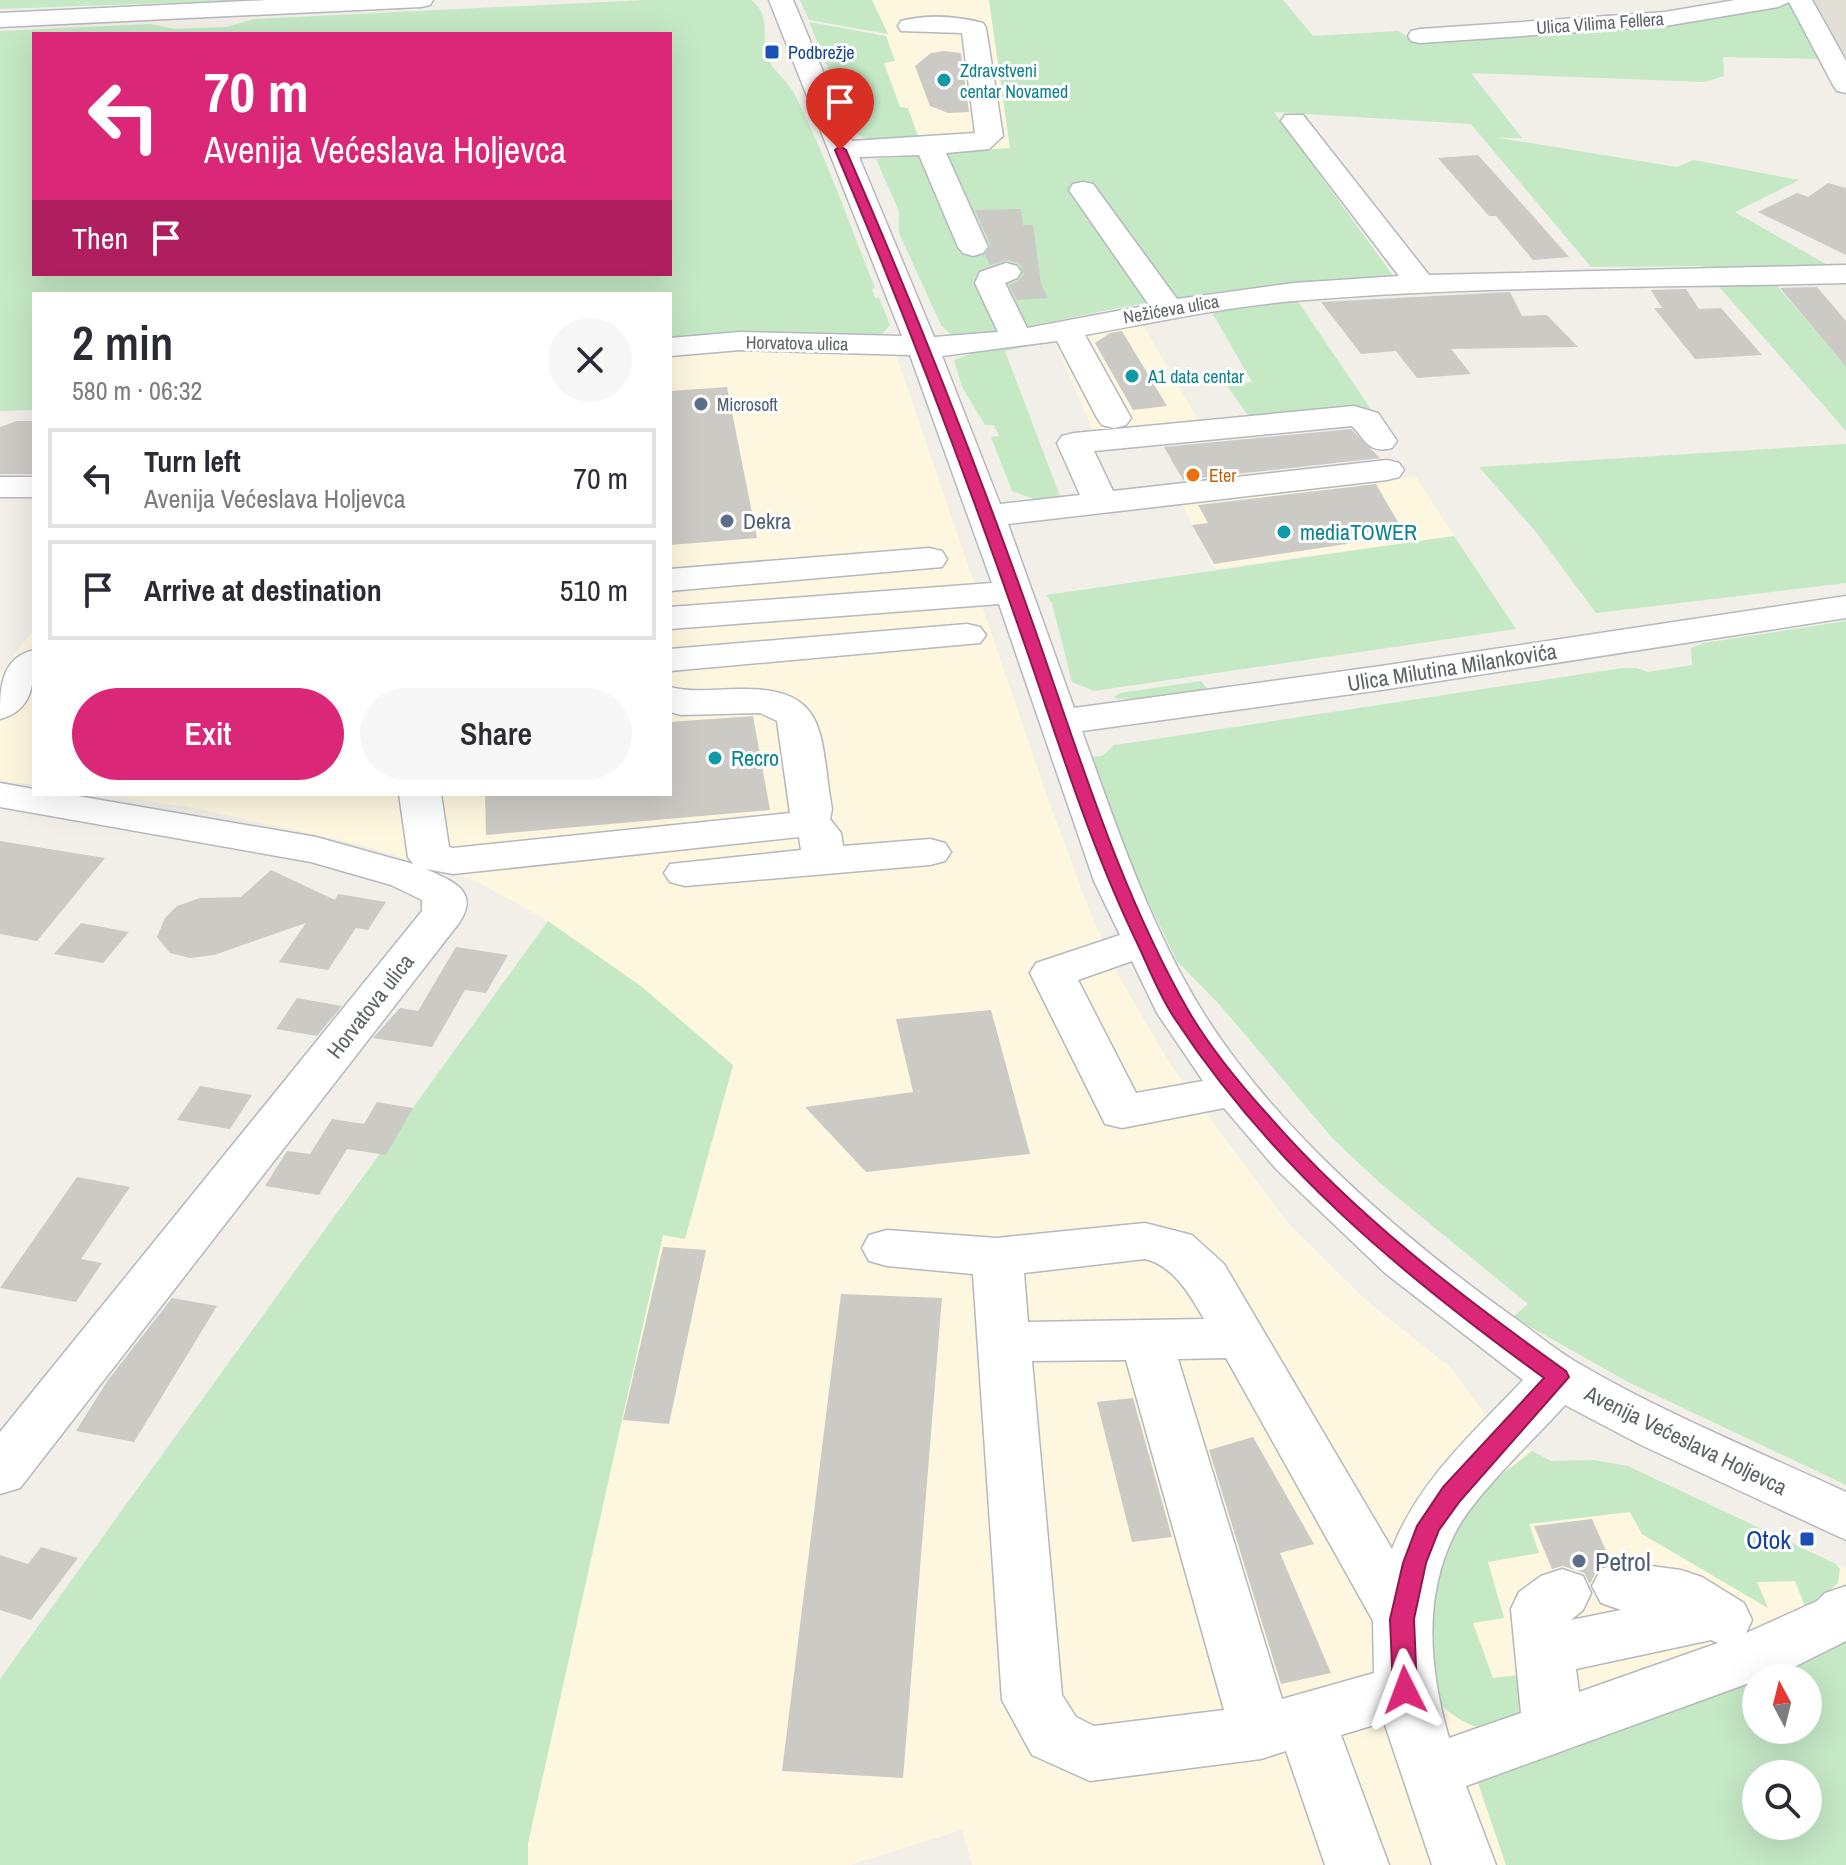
<!DOCTYPE html>
<meta charset="utf-8">
<style>
:root{--surface:#fff;--page:#f7f7f7;--text:#2b2b33;--muted:#7c7c81;--line:#e1e1e2;--accent:#db2777}
body{margin:0;font-family:"Archivo Narrow",sans-serif;background:var(--page);color:var(--text);height:100vh;display:flex;flex-direction:column;font-size:30px;white-space:nowrap}
*{box-sizing:border-box;margin:0}
p{font-size:26px;color:var(--muted)}
.icon{flex:none;width:44px;height:44px;fill:none;stroke:currentColor;stroke-width:2;stroke-linecap:round;stroke-linejoin:round}
.map{position:relative;flex:1;overflow:hidden}
.panel{position:absolute;left:32px;top:292px;width:640px;height:504px;display:flex;flex-direction:column;background:var(--surface);border-radius:0px;box-shadow:0 8px 32px #0002}
.panel>*{flex:none}
.hud{position:absolute;left:32px;top:32px;width:640px;height:244px;border-radius:0px;box-shadow:0 8px 32px #0002;background:#db2777;color:#fff;overflow:hidden}
.needle{width:52px;rotate:353deg}
.controls{position:absolute;left:1742px;top:1664px;display:grid;gap:16px}
.controls a{display:grid;place-items:center;width:80px;height:80px;border-radius:50%;background:var(--surface);box-shadow:0 8px 32px #0002;font-size:40px}
.pin{position:absolute;display:grid;place-items:center;width:68px;height:68px;color:#fff;margin:-82px -34px;border-radius:50% 50% 50% 0;rotate:-45deg;box-shadow:0 0 8px #0007}
.pin .icon{rotate:45deg}
.me{position:absolute;width:88px;margin:-44px;rotate:357deg;stroke-linejoin:round;filter:drop-shadow(0 0 6px #0008)}
.turn{display:flex;align-items:center;gap:28px;height:168px;padding:0 40px;font-size:36px}
.turn .icon{width:104px;height:104px;stroke-width:2.5}
.turn b{display:block;font-size:56px;line-height:68px}
.then{display:flex;align-items:center;height:76px;padding:0 40px;background:#0003;gap:16px;font-size:30px}
.round{display:grid;place-items:center;flex:none;width:84px;height:84px;border-radius:42px;background:var(--page)}
.headline{display:flex;align-items:center;justify-content:space-between;height:136px;padding:0 40px}
h1{font-size:48px;font-weight:600;line-height:60px}
.primary-button{display:flex;gap:16px;margin-top:auto;padding:16px 40px}
.primary-button a{flex:1;height:92px;border-radius:48px;background:var(--accent);color:#fff;font-size:32px;font-weight:600;line-height:92px;text-align:center}
.primary-button a+a{background:var(--page);color:var(--text)}
ul{padding:0;list-style:none}
li{display:flex;align-items:center;gap:24px;height:100px;margin:0 16px 12px;padding:0 24px;border:4px solid var(--line);border-radius:0px}
li div{flex:1}
li b{display:block;font-size:30px}
li em{font-style:normal}
.map>svg:first-child{display:block}
.commercial{fill:#fef7e0}
.education{fill:#e1ded6}
.green{fill:#c5e8c5;fill-rule:evenodd}
.building{fill:#cccac5}
.lines{fill:none;stroke-linecap:round;stroke-linejoin:round}
.minor-casing{stroke:#b5b8bc;stroke-width:3}
.minor{fill:#fff;fill-rule:evenodd}
.route{fill:#db2777;stroke:#8e194d;stroke-width:2}
.transit-dot{fill:#1a4fb4;stroke:#fff;stroke-width:3}
.culture-dot{fill:#0f9aa8;stroke:#fff;stroke-width:3}
.service-dot{fill:#5c6f8a;stroke:#fff;stroke-width:3}
.food-dot{fill:#e8710a;stroke:#fff;stroke-width:3}
.labels{text-anchor:middle;dominant-baseline:central;stroke-width:6;stroke-linejoin:round;paint-order:stroke}
.far-street-label{font-size:18px;fill:#5f6368;stroke:#fff}
.far-transit-label{font-size:18px;fill:#164399;stroke:#fff;text-anchor:start}
.far-culture-label{font-size:18px;fill:#0d838f;stroke:#fff;text-anchor:start}
.far-service-label{font-size:18px;fill:#4e5e75;stroke:#fff;text-anchor:start}
.far-food-label{font-size:18px;fill:#c56008;stroke:#fff;text-anchor:start}
.service-label{font-size:22px;fill:#4e5e75;stroke:#fff;text-anchor:start}
.culture-label{font-size:22px;fill:#0d838f;stroke:#fff;text-anchor:start}
.street-label{font-size:22px;fill:#5f6368;stroke:#fff}
.near-transit-label{font-size:26px;fill:#164399;stroke:#fff;text-anchor:end}
.near-service-label{font-size:26px;fill:#4e5e75;stroke:#fff;text-anchor:start}
</style>
<div class="map">
<svg width="1846" height="1865" viewBox="0 0 1846 1865">
<rect width="100%" height="100%" fill="#f1efe8"/>
<!-- commercial -->
<path class="commercial" d="M872 0H989L1010 148 925 154 900 108 883 62 895 61Z
M1140 320 1200 423 1094 433 1053 338Z
M819 333 857 339 895 352 1047 796 1090 912 1118 975 1170 1064 1288 1223 1366 1300 1450 1367 1490 1421 1540 1458 1561 1462 1594 1460 1628 1466 1846 1569V1638L1476 1778 1506 1865H972L962 1830 850 1865H528V1843L663 1235 684 1239 548 921 476 881 358 844 189 807 99 794H670V338Z
M1416 477 1454 536 1214 569 1180 499Z
M34 629V785L0 780V674Z"/>
<!-- education -->
<path class="education" d="M1807 0H1846V71Z"/>
<!-- green -->
<path class="green" d="M0 0H252L0 9Z
M644 0H751C771 14 762 38 766 54 769 67 787 80 794 93 826 156 849 223 875 288L872 289 875 298H879L890 325 881 335 857 339 790 332 670 338V294H34V410L0 411V31L150 24 175 29 227 27 254 19ZM34 34H670V274H34Z
M800 0H872L888 34 809 20Z
M989 0H1283L1313 36 1398 31 1416 42 1689 21 1795 2 1824 59 1723 57 1724 76 1704 82 1471 73 1522 138H1499L1677 167 1694 160 1799 180 1735 212 1831 267 1705 271 1701 266 1591 267 1471 124 1274 112 1394 277C1321 282 1247 286 1175 298 1100 309 1028 331 952 336L941 325 899 233V211L876 159 1010 148Z
M809 22 886 36 895 61 884 63 900 107 908 108 919 139 869 140 856 134Z
M1773 281 1846 367V431L1715 282Z
M1295 297 1372 411 1250 418 1227 386 1252 382 1209 307Z
M1053 338 1055 341 1005 351 1061 499 1037 500 1012 491 991 437 999 436 994 425H985L962 387 954 360 976 352Z
M1846 444V583L1596 613 1536 532 1479 467Z
M1454 536 1516 629 1094 691 1072 682 1052 603 1046 595Z
M1846 621V1485L1628 1382 1513 1317 1528 1304 1380 1183 1334 1140 1220 1005 1177 961 1143 891 1089 757 1102 756 1114 745 1136 742 1622 668H1636L1648 672 1692 665 1691 648 1704 643Z
M1201 681 1211 694 1119 699 1114 697 1120 693Z
M548 921 642 987 733 1065 685 1239 663 1235 528 1843V1865H0V1679Z
M1532 1451 1551 1461 1594 1460 1628 1466 1836 1564 1840 1569 1838 1583 1807 1612 1795 1581 1757 1582 1768 1608 1642 1534 1630 1512 1529 1524 1539 1553 1488 1562 1504 1618 1473 1623 1493 1678 1528 1674 1532 1707C1522 1713 1509 1725 1498 1728 1476 1733 1448 1715 1436 1698L1425 1603 1437 1557 1483 1489Z
M1846 1638V1865H1506L1476 1777ZM1756 1678H1808V1730H1756ZM1756 1774H1808V1826H1756Z"/>
<!-- building -->
<path class="building" d="M944 51 961 53 969 112 948 113 930 106 915 66 931 53Z
M1478 155 1533 216 1569 257 1533 260 1496 216H1489L1438 158Z
M1828 183 1846 188V255L1758 212 1797 193 1808 197Z
M1021 209 1023 225H1033L1041 284 1048 298 1017 300 1009 285 1018 281 1024 274 1020 264 1007 260 990 265 985 255 991 246 975 210Z
M1817 287 1846 321V367L1780 288Z
M1686 289 1699 309 1721 308 1762 355 1695 359 1654 308H1662L1651 290Z
M1510 292 1522 316 1547 315 1578 347 1451 349 1471 374 1417 378 1396 351 1361 354 1321 302Z
M1122 331 1167 406 1133 410 1095 343 1110 333Z
M727 387 757 538 670 545V391Z
M17 421H34V474H0V427Z
M1351 429 1380 458 1183 480 1164 447Z
M1376 484 1402 529 1343 535 1347 544 1214 564 1192 525 1208 523 1198 505Z
M753 716 770 810 486 835 485 794H670V722Z
M0 841 105 858 37 941 0 934Z
M271 870 335 900 338 894 386 902 368 930 356 928 328 970 279 962 306 923 214 955 190 958 170 953 157 937 165 918 177 906 200 898 241 897Z
M81 923 129 932 103 963 54 954Z
M456 947 508 955 486 993 465 990 432 1047 373 1038 400 1008 418 1011Z
M297 998 342 1006 317 1036 276 1029Z
M991 1010 1030 1154 866 1172 805 1107 913 1092 896 1019Z
M200 1086 252 1095 230 1129 177 1120Z
M377 1102 413 1108 386 1155 347 1149 319 1195 265 1186 287 1151 310 1154 332 1119 364 1124Z
M77 1177 130 1187 81 1259 102 1263 76 1302 0 1288Z
M663 1247 706 1250 669 1424 623 1420Z
M841 1294 942 1298 903 1778 782 1771Z
M172 1298 217 1306 134 1442 76 1431 108 1380Z
M1133 1398 1172 1537 1132 1542 1097 1402Z
M1253 1437 1314 1544 1280 1553 1331 1673 1281 1684 1279 1678 1209 1450Z
M1592 1519 1611 1562 1598 1568 1590 1584 1584 1573 1563 1566 1552 1569 1534 1526Z
M41 1547 78 1558 31 1620 0 1610V1555L28 1564Z"/>
<g class="lines">
<defs>
<path id="minor" d="M267 0H433L430 5 421 7 0 27V13Z
M769 0H793L852 141 975 133 962 33 901 31 898 26 901 21C928 14 957 16 983 23L986 28 1003 136 989 149 946 153 988 247 983 253 973 256 963 253 958 247 919 155 859 157 934 337 998 332 975 283 980 272 1006 263 1017 266 1021 272 1017 278 1005 283 1027 328 1149 305 1069 190 1073 184 1083 182 1093 184 1177 299 1294 283 1399 276 1281 121 1285 115H1303L1429 275 1846 265V283C1663 288 1477 285 1294 301 1224 307 1155 322 1085 335L1131 418 1126 425 1114 428 1102 425 1097 418 1057 341 942 356 1000 504 1080 495 1057 443 1062 436 1074 433 1354 406 1378 413 1397 441 1392 448C1368 454 1366 440 1352 426L1094 451 1113 491 1387 460 1399 463 1404 470 1399 477 1387 480 1008 524 1074 708 1381 666 1846 596V618L1381 690 1082 731C1116 825 1148 922 1201 1009 1272 1125 1399 1235 1509 1314 1532 1330 1554 1349 1578 1363 1663 1413 1757 1451 1846 1492V1540L1641 1445 1565 1405C1534 1440 1473 1496 1454 1535 1422 1600 1430 1672 1449 1738L1521 1713 1511 1609 1519 1592 1541 1576 1562 1569 1583 1576 1591 1593 1583 1610 1571 1620 1621 1610 1601 1603 1592 1586 1601 1569 1621 1562 1681 1570 1702 1577 1744 1603 1752 1620 1746 1633 1817 1601 1825 1593 1846 1586V1641L1796 1666 1466 1786 1496 1865H1432L1384 1722 1341 1735 1389 1865H1325L1286 1751 1261 1759 1090 1781 1032 1755 1002 1700 973 1274 887 1266 869 1261 862 1248 869 1235 887 1230 997 1238 1145 1223 1192 1235 1224 1264 1392 1549C1418 1481 1474 1432 1523 1380L1385 1273 1276 1169 1224 1108 1122 1128 1105 1124 1030 973 1036 963 1120 935 1094 881 999 604 670 629V607L992 583 910 355 740 350 670 356V338L740 332 902 336ZM1132 961 1157 1013 1203 1081 1136 1093 1078 980ZM1145 1259C1174 1266 1190 1295 1204 1319L1028 1322 1024 1273ZM1226 1358 1373 1621 1374 1673 1282 1699 1178 1359ZM1126 1360 1224 1710 1094 1726 1076 1717 1062 1695 1032 1361ZM1711 1640 1718 1643 1579 1692 1576 1669Z
M1735 0H1812L1846 61V93L1837 91 1833 85 1789 2 1778 7 1665 26 1420 43 1411 41 1408 36 1411 31 1420 29 1665 12Z
M0 477H34V497H0Z
M929 548 942 551 947 559 942 567 670 591V569Z
M967 624 980 627 986 635 980 643 670 671V649Z
M34 650C34 679 35 710 0 719 0 689 0 658 34 650Z
M670 687C692 693 715 689 738 689 832 687 819 737 832 809L830 819 841 833 843 846 930 839 945 843 951 852 945 861 930 865 685 886 670 882 664 873 670 864 801 850 799 837 453 874 426 869C451 881 481 890 459 923L20 1488 0 1494V1432L422 911V900L391 885 311 862 0 807V783L34 789V794H66L316 837 413 864 408 857 399 794H441L449 847 453 848 790 813 777 721 760 713 681 715 670 712Z"/>
</defs>
<!-- minor casing -->
<use href="#minor" class="minor-casing"/>
<!-- minor -->
<use href="#minor" class="minor"/>
</g>
<!-- route -->
<path class="route" d="M840 146 846 150C911 299 971 450 1026 604 1075 741 1116 884 1188 1010 1210 1048 1239 1083 1268 1115 1355 1215 1458 1294 1566 1371L1569 1377 1460 1501 1439 1530 1426 1563 1414 1619 1417 1690 1414 1698 1405 1701 1396 1698 1393 1690 1390 1619 1403 1563 1417 1526 1443 1487 1544 1378C1401 1274 1273 1168 1175 1019 1160 997 1150 971 1139 947 1093 853 1062 753 1028 654 969 483 906 316 835 150Z"/>
<!-- markers -->
<g class="transit-dot">
<rect x="764" y="44" width="16" height="16" rx="4"/>
<rect x="1799" y="1531" width="16" height="16" rx="4"/>
</g>
<g class="culture-dot">
<circle cx="944" cy="80" r="8"/>
<circle cx="1132" cy="376" r="8"/>
<circle cx="1284" cy="532" r="8"/>
<circle cx="715" cy="758" r="8"/>
</g>
<g class="service-dot">
<circle cx="701" cy="404" r="8"/>
<circle cx="727" cy="521" r="8"/>
<circle cx="1579" cy="1561" r="8"/>
</g>
<circle class="food-dot" cx="1193" cy="475" r="8"/>
<g class="labels">
<!-- far-street labels -->
<g class="far-street-label">
<text transform="translate(1600 23) rotate(-4)">Ulica Vilima Fellera</text>
<text transform="translate(1171 309) rotate(-10)">Nežićeva ulica</text>
<text transform="translate(797 343) rotate(1)">Horvatova ulica</text>
</g>
<!-- far-transit labels -->
<g class="far-transit-label">
<text x="788" y="52">Podbrežje</text>
</g>
<!-- far-culture labels -->
<g class="far-culture-label">
<text x="960" y="70">Zdravstveni<tspan x="960" dy="21">centar Novamed</tspan></text>
<text x="1148" y="376">A1 data centar</text>
</g>
<!-- far-service labels -->
<g class="far-service-label">
<text x="717" y="404">Microsoft</text>
</g>
<!-- far-food labels -->
<g class="far-food-label">
<text x="1209" y="475">Eter</text>
</g>
<!-- service labels -->
<g class="service-label">
<text x="743" y="521">Dekra</text>
</g>
<!-- culture labels -->
<g class="culture-label">
<text x="1300" y="532">mediaTOWER</text>
<text x="731" y="758">Recro</text>
</g>
<!-- street labels -->
<g class="street-label">
<text transform="translate(1452 667) rotate(-9)">Ulica Milutina Milankovića</text>
<text transform="translate(370 1006) rotate(-52)">Horvatova ulica</text>
<text transform="translate(1686 1440) rotate(26)">Avenija Većeslava Holjevca</text>
</g>
<!-- near-transit labels -->
<g class="near-transit-label">
<text x="1791" y="1539">Otok</text>
</g>
<!-- near-service labels -->
<g class="near-service-label">
<text x="1595" y="1561">Petrol</text>
</g>
</g>
</svg>
<div class="controls">
<a><svg class="needle" viewBox="-14 -14 28 28"><path d="M0-13l5 13h-10z" fill="#e53935"/><path d="M0 13l5-13h-10z" fill="#7c7c81"/></svg></a>
<a><svg class="icon" aria-label="search" viewBox="0 0 24 24"><circle cx="10" cy="10" r="6"/><path d="M15 15l6 6"/></svg></a>
</div>
<div class="pin" style="left:840px;top:150px;background:#d93025"><svg class="icon" aria-label="arrive" viewBox="0 0 24 24"><path d="M6 21V4h12l-3 4 3 4H6"/></svg></div>
<svg class="me" style="left:1405px;top:1690px" viewBox="-20 -20 40 40"><path d="M0-17L14 15 0 8-14 15z" fill="#db2777" stroke="#fff" stroke-width="4"/></svg>
<div class="hud">
<div class="turn"><svg class="icon" aria-label="left" viewBox="0 0 24 24"><path d="M17 20v-9H6M10 6l-5 5 5 5"/></svg><div><b>70 m</b>Avenija Većeslava Holjevca</div></div>
<div class="then">Then<svg class="icon" aria-label="arrive" viewBox="0 0 24 24"><path d="M6 21V4h12l-3 4 3 4H6"/></svg></div>
</div>
<section class="panel">
<div class="headline"><div><h1>2 min</h1><p>580 m · 06:32</p></div><a class="round"><svg class="icon" aria-label="close" viewBox="0 0 24 24"><path d="M6 6l12 12M18 6L6 18"/></svg></a></div>
<ul>
<li><svg class="icon" aria-label="left" viewBox="0 0 24 24"><path d="M17 20v-9H6M10 6l-5 5 5 5"/></svg><div><b>Turn left</b><p>Avenija Većeslava Holjevca</p></div><em>70 m</em></li>
<li><svg class="icon" aria-label="arrive" viewBox="0 0 24 24"><path d="M6 21V4h12l-3 4 3 4H6"/></svg><div><b>Arrive at destination</b></div><em>510 m</em></li>
</ul>
<div class="primary-button"><a>Exit</a><a>Share</a></div>
</section>
</div>
